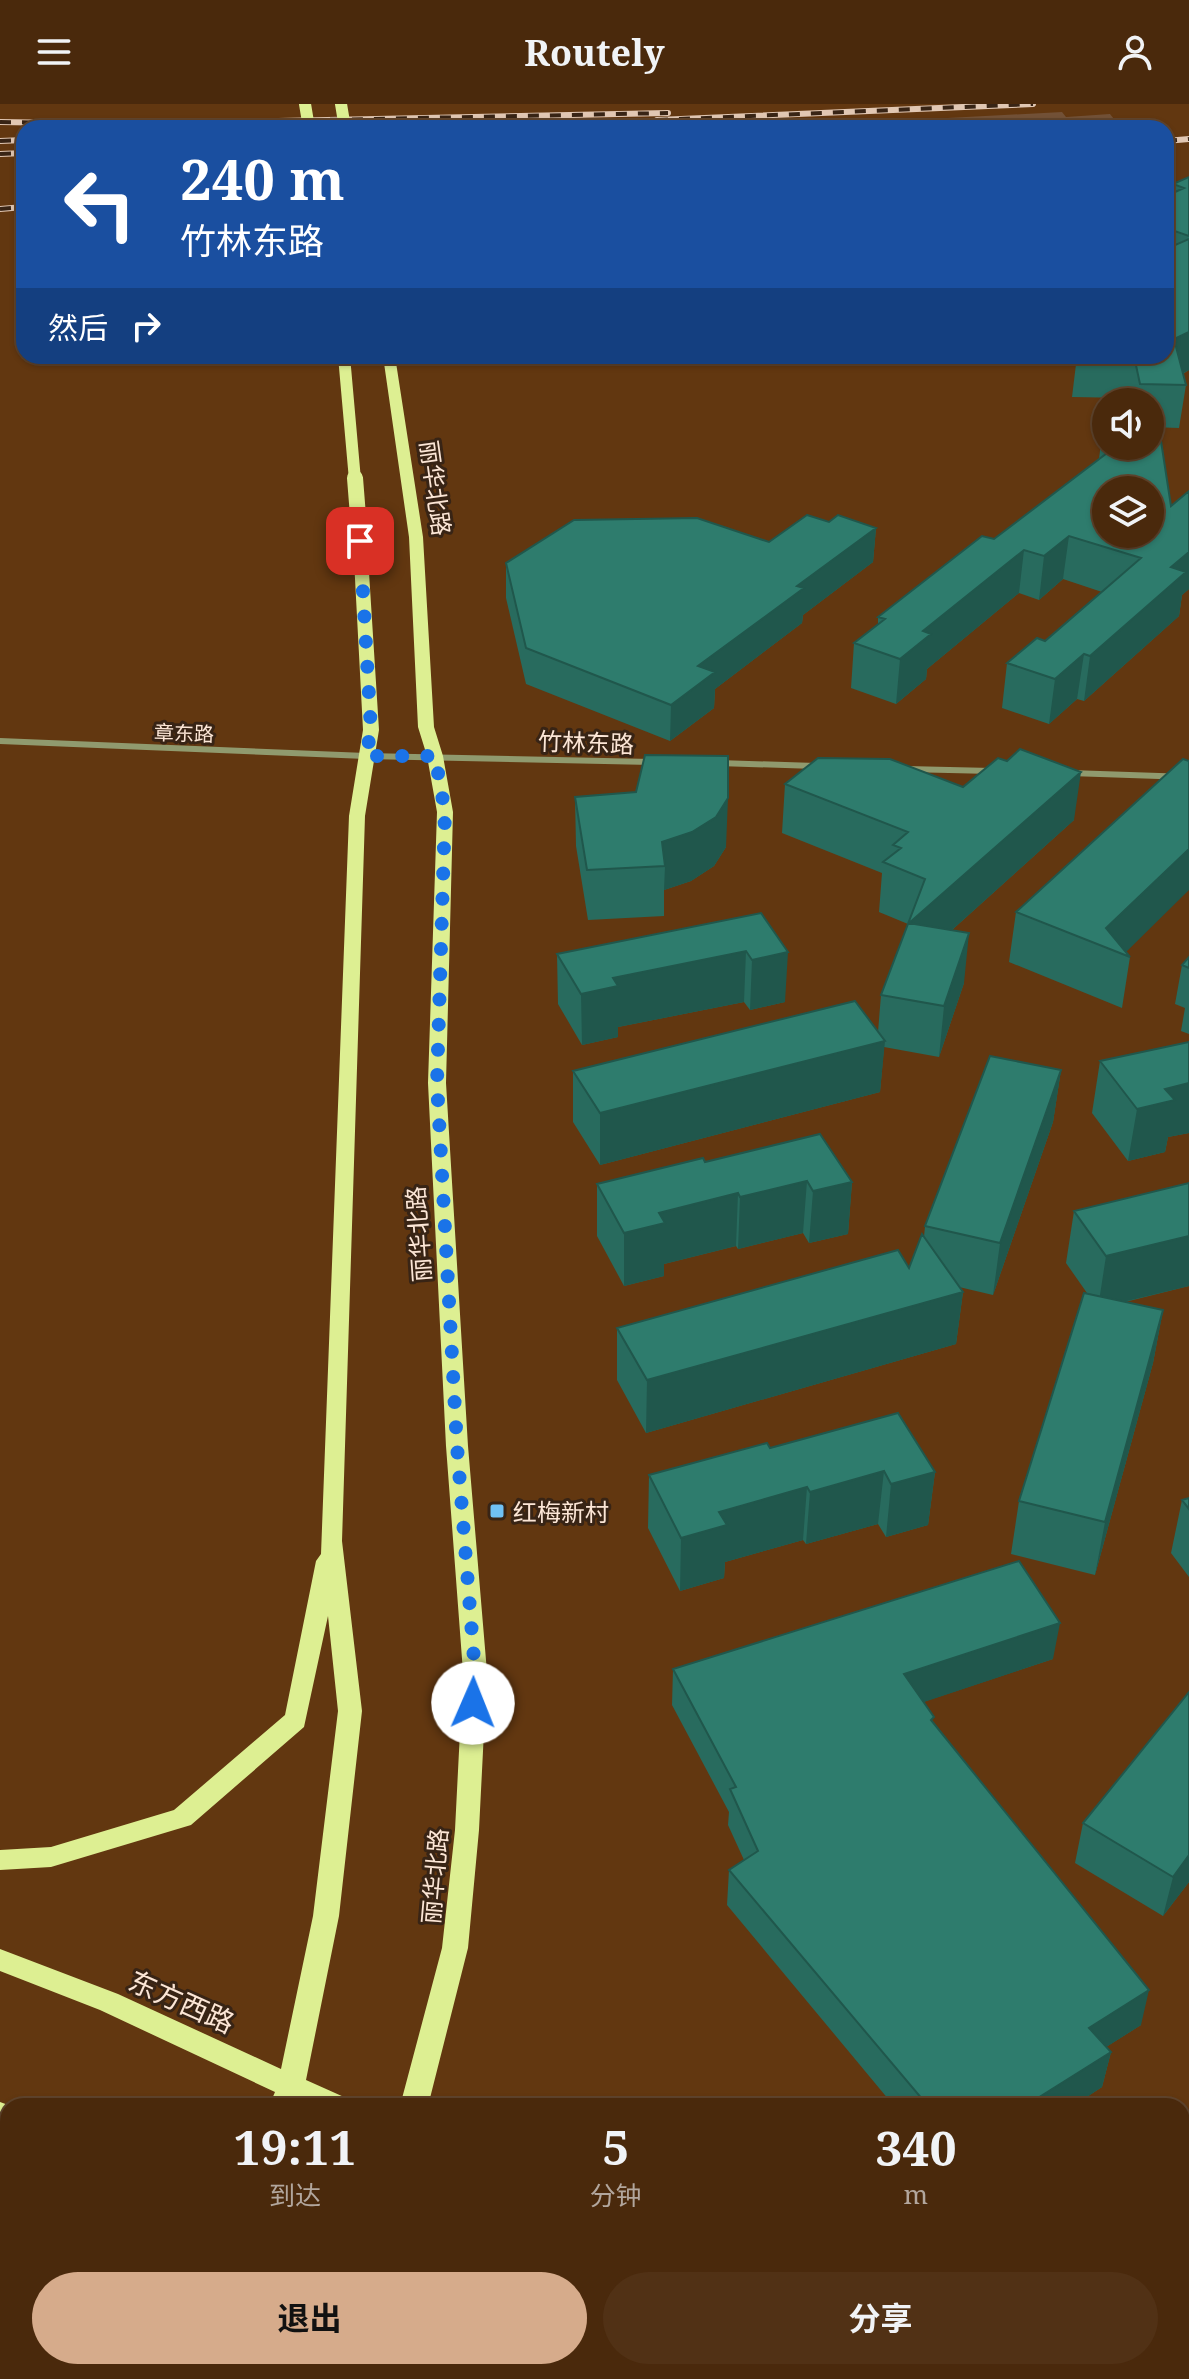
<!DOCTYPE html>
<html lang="zh">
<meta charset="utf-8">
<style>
:root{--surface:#4a290c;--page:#513115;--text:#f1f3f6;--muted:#b2a69d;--line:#61452d;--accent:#d6ab8b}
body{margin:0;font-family:"Noto Serif","Noto Sans SC",serif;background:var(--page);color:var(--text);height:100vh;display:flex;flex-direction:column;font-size:30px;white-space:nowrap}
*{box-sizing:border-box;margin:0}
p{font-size:26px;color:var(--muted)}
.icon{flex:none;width:44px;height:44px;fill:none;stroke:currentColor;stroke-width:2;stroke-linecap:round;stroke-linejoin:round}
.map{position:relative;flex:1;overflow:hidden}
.details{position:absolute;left:0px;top:1994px;width:1190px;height:282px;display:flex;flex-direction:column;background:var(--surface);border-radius:24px 24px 0 0;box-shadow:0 2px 6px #0004,0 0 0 2px var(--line)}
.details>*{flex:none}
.top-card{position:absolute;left:16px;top:16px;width:1158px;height:244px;border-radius:24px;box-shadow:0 2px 6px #0004,0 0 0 2px var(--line);background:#1a4fa0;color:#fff;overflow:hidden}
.controls{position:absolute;left:1092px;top:284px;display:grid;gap:16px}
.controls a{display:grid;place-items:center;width:72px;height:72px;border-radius:50%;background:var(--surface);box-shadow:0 2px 6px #0004,0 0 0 2px var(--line);font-size:40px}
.pin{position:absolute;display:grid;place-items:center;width:68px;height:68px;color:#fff;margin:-34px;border-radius:16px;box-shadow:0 4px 12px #0006}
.me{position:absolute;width:88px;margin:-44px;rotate:1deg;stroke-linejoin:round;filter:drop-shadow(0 0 6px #0008)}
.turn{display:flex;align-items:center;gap:28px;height:168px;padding:0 32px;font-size:36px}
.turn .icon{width:104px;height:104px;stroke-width:2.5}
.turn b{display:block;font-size:56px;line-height:68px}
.then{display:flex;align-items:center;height:76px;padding:0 32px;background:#0003;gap:16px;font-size:30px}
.eta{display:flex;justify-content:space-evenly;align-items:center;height:136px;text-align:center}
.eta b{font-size:48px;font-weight:700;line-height:56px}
.primary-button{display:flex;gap:16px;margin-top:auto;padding:16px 32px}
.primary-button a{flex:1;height:92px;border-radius:48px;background:var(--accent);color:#111;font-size:32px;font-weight:700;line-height:92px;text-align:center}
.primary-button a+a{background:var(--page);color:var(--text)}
header{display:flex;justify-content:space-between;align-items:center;height:104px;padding:0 32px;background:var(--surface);font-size:36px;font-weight:700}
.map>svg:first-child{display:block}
.green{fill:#725137}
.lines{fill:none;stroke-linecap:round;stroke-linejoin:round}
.street{stroke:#909a6e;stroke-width:6}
.primary{fill:#ddef92;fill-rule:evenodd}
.rail-casing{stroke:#e1c7b3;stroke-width:6}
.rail{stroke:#382415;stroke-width:4;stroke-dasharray:11;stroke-linecap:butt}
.primary-bridge-far1{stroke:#ddef92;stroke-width:12}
.primary-bridge{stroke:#ddef92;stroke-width:16}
.wall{fill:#286b5e}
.shaded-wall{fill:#20574c}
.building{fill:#2e7c6d;stroke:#20574c;stroke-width:2;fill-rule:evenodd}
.route{stroke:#1a73e8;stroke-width:14;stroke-dasharray:0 25.2}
.poi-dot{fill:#70c1f4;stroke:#382415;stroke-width:3}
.labels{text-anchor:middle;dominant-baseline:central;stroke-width:6;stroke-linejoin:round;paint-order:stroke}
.far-street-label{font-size:20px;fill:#fce6d6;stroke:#382415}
.street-label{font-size:24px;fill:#fce6d6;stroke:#382415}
.poi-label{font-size:24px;fill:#fce6d6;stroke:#382415;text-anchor:start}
.near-street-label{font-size:28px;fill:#fce6d6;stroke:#382415}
</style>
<header><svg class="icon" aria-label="menu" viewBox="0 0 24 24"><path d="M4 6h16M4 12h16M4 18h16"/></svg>Routely<svg class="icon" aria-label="person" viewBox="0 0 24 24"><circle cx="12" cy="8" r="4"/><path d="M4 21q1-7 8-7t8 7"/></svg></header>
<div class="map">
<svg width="1189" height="2275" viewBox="0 0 1189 2275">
<rect width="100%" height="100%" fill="#623710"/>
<!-- green -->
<path class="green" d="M1062 8 1066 13 1110 10 1121 24H758Z"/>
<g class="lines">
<!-- street -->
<path class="street" d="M0 637 366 652 652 658
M718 659 816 662
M906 665 992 667
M1070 669 1189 673"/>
<!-- primary -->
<path class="primary" d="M383 252H395L423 433 434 623 443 652 453 708 446 979 468 1342 487 1568 479 1726 468 1844 428 2002H400L442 1844 455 1726 463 1568 446 1342 428 979 437 708 427 652 418 623 409 433Z
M360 433 367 437 379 626 365 712 342 1437 362 1607 339 1812 306 1976 344 1993 348 2002H306L298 1998 297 2002H269L275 1988 100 1906 0 1867V1845L118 1890 281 1965 313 1812 338 1607 328 1512 304 1623 191 1721 51 1763 0 1766V1746L51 1743 174 1706 285 1611 316 1457 321 1450 349 712 363 626 353 437Z
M0 1998 11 2002H8V2026L0 2023Z
M1182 2257 1189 2259V2275H1158L1155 2268H1182Z
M105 2268H139L136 2275H102Z
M266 2268H297L294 2275H263Z
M556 2268H604L607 2275H559Z"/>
<defs>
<path id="rail" d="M657 16 1033 0
M0 18 125 20 668 9
M507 24 565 21
M0 37 24 36
M1166 37 1189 35
M0 50 24 49
M0 105 24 103"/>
</defs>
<!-- rail casing -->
<use href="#rail" class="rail-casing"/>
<!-- rail -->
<use href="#rail" class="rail"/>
<!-- primary-bridge-far1 -->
<path class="primary-bridge-far1" d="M305 0 309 24
M341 0 345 24
M344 252 355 376"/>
<!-- primary-bridge -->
<path class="primary-bridge" d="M355 374 360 437"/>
</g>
<!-- wall -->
<path class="wall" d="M1189 73V266L1183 270 1186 281 1179 324 1150 323V298H1129L1128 294 1072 293 1077 252H1166V92L1171 89 1173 80Z
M1103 322 1171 402 1189 387V485L1182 491 1179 512 1084 597 1077 595 1049 620 1002 604 1007 559 1045 537 1102 488 1063 475 1039 496 1019 489 927 565 926 575 896 600 851 584 854 539 878 520V513L994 435 1099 355Z
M829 418 876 424 873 458 803 511 802 519 715 585 714 604 670 637 526 580 506 494V459L769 438Z
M785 680 963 683 1074 716 952 826 964 879 939 953 884 943 880 988 600 1061 573 1018V967L878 928 881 891 908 820 879 808 882 769 782 729Z
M575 693 726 743 714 762 691 777 664 786V812L588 816 576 742Z
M1016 808 1126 848 1130 853 1122 904 1009 858Z
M761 809 785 898 750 906 744 898 618 923V933L582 941 558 900 557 850Z
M1182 861 1189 864V930L1181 927 1185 904 1175 900Z
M1189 938V1029L1168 1033 1165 1048 1128 1057 1092 1009 1100 957Z
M1061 966 1053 1018 993 1191 959 1183 963 1188 956 1240 646 1329 617 1276V1224L909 1164 924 1133 925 1122Z
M705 1058 852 1078 848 1130 809 1139 803 1129 738 1145 736 1142 664 1160V1172L624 1182 597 1132V1080Z
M1074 1107 1189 1182 1125 1198 1163 1206 1153 1259 1095 1471 1011 1450 1019 1397 1087 1189 1066 1159Z
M770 1344 935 1368 928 1421 886 1433 878 1420 806 1440 803 1436 725 1458 724 1474 680 1487 648 1424 649 1371Z
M1189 1394V1473L1171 1449 1182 1396Z
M1053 1555 923 1598 933 1618 1141 1921 1106 1943 1111 1948 1102 1983 1073 2002H894L727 1801 729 1766 744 1756 728 1721 729 1708 672 1601 673 1565Z
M1189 1588V1778L1163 1812 1075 1759 1083 1719Z"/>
<!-- shaded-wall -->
<path class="shaded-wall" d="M1189 228V266L1168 277 1174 235Z
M876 424 873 458 803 511 802 519 715 585 714 604 670 637 671 601 698 562 797 482Z
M1069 432 1063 475 1039 496 1044 452Z
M1024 446 1019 489 927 565 926 575 896 600 900 555 923 527Z
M1189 448V485L1182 491 1179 512 1084 597 1090 552 1171 463Z
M1084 550 1077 595 1049 620 1055 575Z
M1081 668 1074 716 904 869 909 819Z
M728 694 726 743 714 762 691 777 664 786 665 762 662 738Z
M1189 745V786L1123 851 1106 824Z
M969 829 964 879 939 953 944 902Z
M746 847 744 898 618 923V933L582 941 581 890 613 874Z
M788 848 785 898 750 906 752 856Z
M885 937 880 988 600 1061V1009Z
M1061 966 1053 1018 993 1191 1000 1139Z
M1189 979V1029L1168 1033 1165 1048 1128 1057 1137 1005 1165 985Z
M807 1077 803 1129 738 1145 740 1093Z
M852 1078 848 1130 809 1139 813 1087Z
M738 1089 736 1142 664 1160V1172L624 1182V1129L659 1109Z
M1189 1132V1182L1098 1204 1106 1152Z
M963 1188 956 1240 646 1329 647 1276Z
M1163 1206 1153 1259 1095 1471 1105 1418Z
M884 1367 878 1420 806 1440 810 1388Z
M935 1368 928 1421 886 1433 891 1380Z
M807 1383 803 1436 725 1458 724 1474 680 1487 681 1434 719 1408Z
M1060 1519 1053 1555 900 1606 904 1570Z
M1189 1751V1778L1163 1812 1173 1773Z
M1149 1886 1141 1921 1081 1959 1089 1924Z
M1111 1948 1102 1983 1073 2002H1025Z"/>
<!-- building -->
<path class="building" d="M1189 73V132L1166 124V92L1184 84 1173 80Z
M1189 135V228L1174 235 1186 281 1140 280 1134 252H1166V205L1173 202 1166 199V145Z
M1103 322H1106V342H1150V324H1159L1171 402 1189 387V448L1171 463 1186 468 1090 552 1084 550 1055 575 1007 559 1037 534 1045 537 1141 454 1069 432 1044 452 1024 446 923 527 931 530 900 555 854 539 885 515 878 513 982 432 994 435 1107 349ZM1106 386H1150V430H1106Z
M807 411 829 418 838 411 876 424 797 482 804 484 698 562 715 568 671 601 526 544 506 459 574 416 697 414 769 438Z
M1020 645 1081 668 909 819 969 829 944 902 881 891 925 775 883 758 901 744 893 741 908 728 785 680 818 654 890 655 963 683 998 654 1007 657Z
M645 651 728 652V694L716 713 692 728 662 738 665 762 587 766 575 693 636 688Z
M1183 655 1189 657V745L1106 824 1130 853 1016 808Z
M761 809 788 848 752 856 746 847 613 874 618 882 581 890 557 850Z
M1189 853V864L1182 861Z
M855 897 885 937 600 1009 573 967Z
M1189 938V979L1165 985 1175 996 1137 1005 1100 957Z
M990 952 1061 966 1000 1139 925 1122Z
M820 1030 852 1078 813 1087 807 1077 740 1093 738 1089 659 1109 665 1119 624 1129 597 1080 703 1054 705 1058Z
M1189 1079V1132L1106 1152 1074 1107Z
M922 1130 963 1188 647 1276 617 1224 898 1146 909 1164Z
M1084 1189 1163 1206 1105 1418 1019 1397Z
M898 1309 935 1368 891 1380 884 1367 810 1388 807 1383 719 1408 727 1421 681 1434 649 1371 767 1339 770 1344Z
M1189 1394V1405L1182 1396Z
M1019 1457 1060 1519 904 1570 934 1613 931 1616 1149 1886 1089 1924 1111 1948 1025 2002H928L729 1766 758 1747 730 1685 736 1683 673 1565Z
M1189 1588V1751L1173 1773 1083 1719Z"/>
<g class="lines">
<!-- route -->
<path class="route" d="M360 437 371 626 366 652H435L445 708 437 979 457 1342 475 1568 473 1599"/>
</g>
<!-- markers -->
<rect class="poi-dot" x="489" y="1399" width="16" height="16" rx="4"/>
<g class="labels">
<!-- far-street labels -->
<g class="far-street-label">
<text transform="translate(184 629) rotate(2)">章东路</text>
</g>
<!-- street labels -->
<g class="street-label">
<text transform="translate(436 384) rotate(82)">丽华北路</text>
<text transform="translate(586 638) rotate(2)">竹林东路</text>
<text transform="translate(418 1130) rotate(-94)">丽华北路</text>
<text transform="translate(434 1772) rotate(-85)">丽华北路</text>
</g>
<!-- poi labels -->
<g class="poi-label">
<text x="513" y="1407">红梅新村</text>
</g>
<!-- near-street labels -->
<g class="near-street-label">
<text transform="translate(182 1897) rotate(24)">东方西路</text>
</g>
</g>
</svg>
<div class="controls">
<a><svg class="icon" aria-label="sound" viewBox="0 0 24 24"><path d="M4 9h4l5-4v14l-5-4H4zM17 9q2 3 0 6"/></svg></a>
<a><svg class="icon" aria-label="layers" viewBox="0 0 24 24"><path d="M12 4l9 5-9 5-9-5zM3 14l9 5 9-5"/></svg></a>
</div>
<div class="pin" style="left:360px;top:437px;background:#d93025"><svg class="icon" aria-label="arrive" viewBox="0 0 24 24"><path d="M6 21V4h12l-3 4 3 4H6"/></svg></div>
<svg class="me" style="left:473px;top:1599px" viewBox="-20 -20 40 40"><circle r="19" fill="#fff"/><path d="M0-13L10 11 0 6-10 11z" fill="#1a73e8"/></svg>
<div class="top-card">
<div class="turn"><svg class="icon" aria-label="left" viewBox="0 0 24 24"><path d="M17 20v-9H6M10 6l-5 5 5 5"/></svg><div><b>240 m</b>竹林东路</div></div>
<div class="then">然后<svg class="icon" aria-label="right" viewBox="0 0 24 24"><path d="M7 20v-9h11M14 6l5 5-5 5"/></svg></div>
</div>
<section class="details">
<div class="eta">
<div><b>19:11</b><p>到达</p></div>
<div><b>5</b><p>分钟</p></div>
<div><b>340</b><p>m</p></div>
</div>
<div class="primary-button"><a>退出</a><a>分享</a></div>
</section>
</div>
